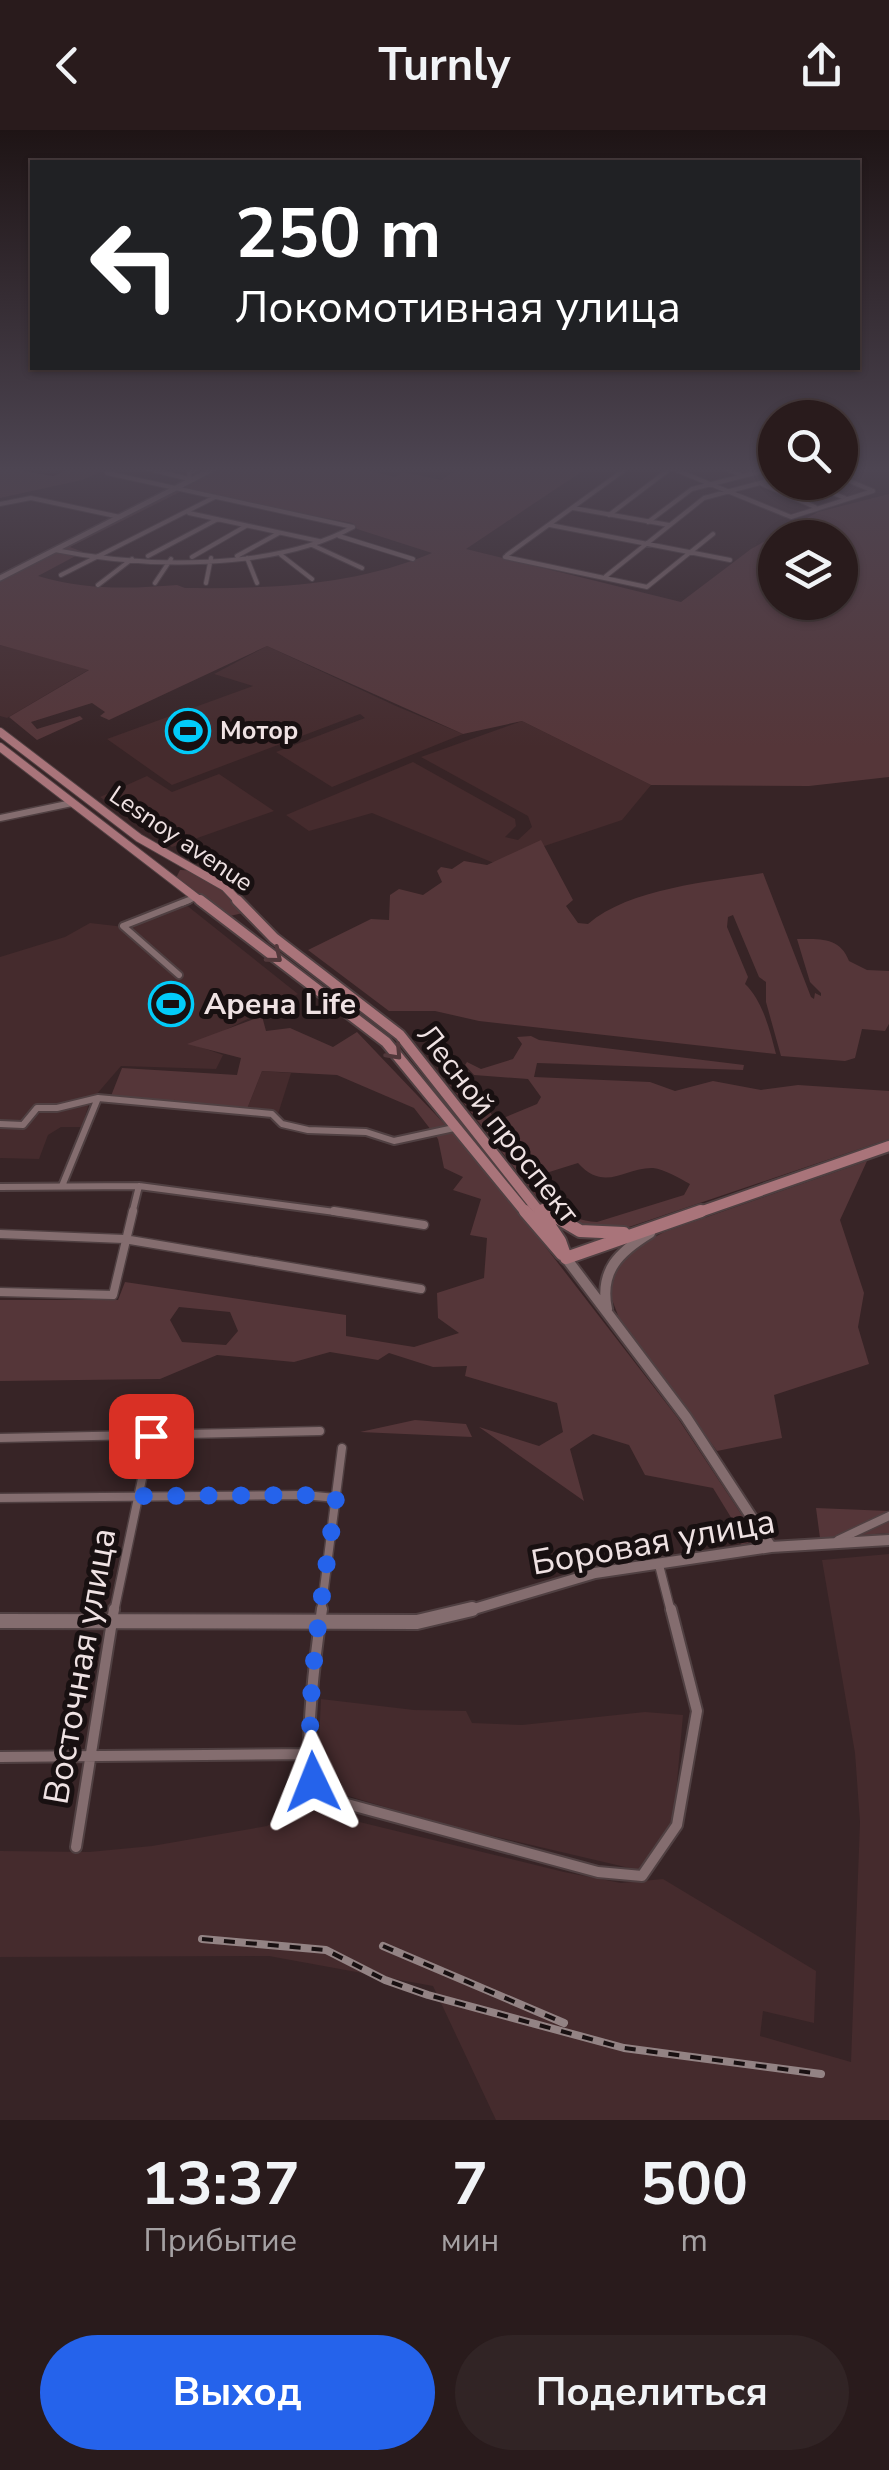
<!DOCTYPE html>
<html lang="ru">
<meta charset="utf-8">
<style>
:root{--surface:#291b1c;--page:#312425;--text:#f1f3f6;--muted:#a5a1a3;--line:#45393b;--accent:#2563eb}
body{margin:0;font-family:"Nunito Sans",sans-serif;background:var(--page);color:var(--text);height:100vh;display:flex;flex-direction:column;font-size:38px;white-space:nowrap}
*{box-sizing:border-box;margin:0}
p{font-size:32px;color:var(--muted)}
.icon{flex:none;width:55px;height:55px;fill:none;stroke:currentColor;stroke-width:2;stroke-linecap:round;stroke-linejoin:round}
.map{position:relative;height:1990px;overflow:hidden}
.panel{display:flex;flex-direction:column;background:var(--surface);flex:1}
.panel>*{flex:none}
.banner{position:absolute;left:30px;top:30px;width:830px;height:210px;border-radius:0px;box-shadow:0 2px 8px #0004,0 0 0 2px var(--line);background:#202124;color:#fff;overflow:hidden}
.tools{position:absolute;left:758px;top:270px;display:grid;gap:20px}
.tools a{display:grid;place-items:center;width:100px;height:100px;border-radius:50%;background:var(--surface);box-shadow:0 2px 8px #0004,0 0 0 2px var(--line);font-size:50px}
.pin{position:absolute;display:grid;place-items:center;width:85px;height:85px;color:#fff;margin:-42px;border-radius:20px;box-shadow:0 5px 15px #0006}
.me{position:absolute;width:110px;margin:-55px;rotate:358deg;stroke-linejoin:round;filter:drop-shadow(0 0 8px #0008)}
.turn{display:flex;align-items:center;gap:35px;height:210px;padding:0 40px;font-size:45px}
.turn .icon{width:130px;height:130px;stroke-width:2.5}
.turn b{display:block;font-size:70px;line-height:85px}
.eta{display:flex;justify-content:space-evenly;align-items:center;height:170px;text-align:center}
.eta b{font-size:60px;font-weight:700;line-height:70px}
.primary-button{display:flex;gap:20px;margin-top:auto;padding:20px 40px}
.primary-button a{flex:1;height:115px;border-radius:60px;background:var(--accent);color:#fff;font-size:40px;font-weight:700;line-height:115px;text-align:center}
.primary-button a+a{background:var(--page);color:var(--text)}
header{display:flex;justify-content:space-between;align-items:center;height:130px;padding:0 40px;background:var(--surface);font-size:45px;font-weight:700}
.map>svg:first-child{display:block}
.built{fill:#452b2d}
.green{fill:#553639;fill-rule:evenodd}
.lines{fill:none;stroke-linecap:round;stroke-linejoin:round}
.river{stroke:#290008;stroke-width:6}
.minor-far4-casing{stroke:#504042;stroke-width:6}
.minor-far3-casing{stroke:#504042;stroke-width:8}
.minor-far2-casing{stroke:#504042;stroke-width:10}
.minor-far1-casing{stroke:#504042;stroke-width:11}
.minor-casing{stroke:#504042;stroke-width:14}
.tertiary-casing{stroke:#504042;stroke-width:8}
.secondary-far2-casing{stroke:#504042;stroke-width:9}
.secondary-far1-casing{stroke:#504042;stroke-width:14}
.secondary-casing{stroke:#504042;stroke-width:18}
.primary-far2-casing{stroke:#504042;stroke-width:10}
.primary-far1-casing{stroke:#504042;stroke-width:14}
.primary-casing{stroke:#504042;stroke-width:16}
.minor-far4{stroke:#846d6f;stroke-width:4}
.minor-far3{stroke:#846d6f;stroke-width:5}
.minor-far2{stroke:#846d6f;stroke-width:6}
.minor-far1{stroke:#846d6f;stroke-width:8}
.minor{stroke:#846d6f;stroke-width:10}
.tertiary{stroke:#846d6f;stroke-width:5}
.secondary-far2{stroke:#846d6f;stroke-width:6}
.secondary-far1{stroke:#846d6f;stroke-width:10}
.secondary{stroke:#846d6f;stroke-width:14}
.primary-far2{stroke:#a9747a;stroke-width:8}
.primary-far1{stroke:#a9747a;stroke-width:10}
.primary{stroke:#a9747a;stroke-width:12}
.rail-casing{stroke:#938384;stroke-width:8}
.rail{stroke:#181011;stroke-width:4;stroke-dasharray:11;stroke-linecap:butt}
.oneway{stroke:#52383b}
.route{stroke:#2563eb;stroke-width:18;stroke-dasharray:0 32.4}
.labels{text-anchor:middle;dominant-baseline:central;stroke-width:10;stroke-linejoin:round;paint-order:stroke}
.far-poi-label{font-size:25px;font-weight:bold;fill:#efe2e3;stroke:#181011;text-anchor:start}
.far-street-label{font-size:25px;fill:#efe2e3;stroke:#181011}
.poi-label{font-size:30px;font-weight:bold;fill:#efe2e3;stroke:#181011;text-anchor:start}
.street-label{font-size:30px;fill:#efe2e3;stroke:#181011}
.near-street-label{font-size:35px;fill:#efe2e3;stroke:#181011}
</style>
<header><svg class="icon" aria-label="back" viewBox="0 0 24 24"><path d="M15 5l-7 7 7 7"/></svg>Turnly<svg class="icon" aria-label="share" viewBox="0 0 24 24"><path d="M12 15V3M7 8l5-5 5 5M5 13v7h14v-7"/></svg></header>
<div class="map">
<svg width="889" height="1990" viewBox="0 0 889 1990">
<rect width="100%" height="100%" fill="#372426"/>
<!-- built -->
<path class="built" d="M0 515 90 539 7 588 0 586Z
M267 516 396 576 463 604 332 657 276 622 365 588 360 584 172 655 107 609 253 556 214 544Z
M522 591 651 655 622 690 494 733 372 683 309 701 286 685 413 632 515 689 516 696 505 707 518 710 532 697 528 686 421 627Z
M219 644 274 681 172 717 100 667 147 646 172 662Z
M185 774 298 864 195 915 223 925 216 939 121 936 89 973 82 997H61L48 1005 39 1029 0 1028V827L65 807 90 793 125 797Z
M262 941 291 943 278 984 247 979Z
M889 1424V1990H496L433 1856 269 1826 0 1827V1721L89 1722 152 1716 267 1696 298 1677 564 1742 621 1753 663 1749 816 1841 814 1893 763 1881 760 1906 851 1932 860 1692 855 1623 822 1430Z
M321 1569 414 1580 466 1581 472 1593 522 1595 645 1582 683 1585 673 1697 647 1737 638 1740 450 1696 331 1661 317 1652Z"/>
<!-- green -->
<path class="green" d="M0 338H109L82 350 0 368Z
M218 338H359L395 347 403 342 441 350 455 341 443 338H587L466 419 681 472 751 419 818 382 889 364V647L809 656 651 655 522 591 463 604 267 516 109 590 100 586 105 582 92 573 31 592 37 599 80 586 83 589 37 610 9 587 89 540 0 515V449ZM182 361 352 393 357 399 432 423C354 456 268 459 185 458L177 455C128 459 85 460 38 446L83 422 70 417ZM775 408H840V472H775Z
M541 710 573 770 566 776 578 793 588 794C630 758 709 752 763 743L811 867 814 869 815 863 821 866V863L810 852 797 809C820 809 840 807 849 831L867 840 889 841V894L885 901 862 899 855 928 845 931 781 926 766 872V852L759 847 733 785 728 787 727 797 748 847 745 854C763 871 770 901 776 924L479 891 435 881H389L308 820 371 789 389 790 390 765 399 759 423 765 442 752 437 741 441 737 452 739 464 731 487 735Z
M180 740C205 739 229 766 247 782L230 786 176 748Z
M262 886 266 901 290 898 333 917 357 902 476 1027 677 1287 753 1402 748 1413 741 1415 735 1394 713 1358 645 1345 629 1315 593 1304 570 1319 584 1371 479 1297 539 1316 563 1302 557 1273 465 1246 467 1236 433 1237 389 1223 378 1230 330 1222 294 1232 217 1225 160 1249 0 1251V1170H118L125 1152 346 1185V1206L414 1217 459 1203 438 1188 437 1163 484 1148 487 1108 470 1105 481 1069 453 1060 463 1047 444 1038 438 1009 414 978 337 945 262 941 247 979 111 966 122 938 237 945 241 928 187 914ZM179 1177 230 1182 238 1201 226 1215 182 1212 170 1190Z
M531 906 539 910 744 935 743 940 537 933 534 947 650 952 675 961 713 951 761 960 798 955 889 961V1009L623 1099H583L544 1076 446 950 445 946C470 939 483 973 496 991L537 974 541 967 528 949 474 945 465 935 467 932 481 939 513 929 522 914 517 907ZM578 1033C605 1063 625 1037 653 1038 664 1039 681 1049 690 1054L684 1065 597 1092C564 1090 550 1072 530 1048Z
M867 1031 840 1090 864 1163 858 1197 869 1234 774 1265 782 1308 717 1321 619 1188 608 1159 625 1123 664 1102Z
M415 1290 466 1294 472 1307 360 1302Z
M816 1378 889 1381V1403L820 1408Z"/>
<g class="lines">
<!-- river -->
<path class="river" d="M24 338 53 343 63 338"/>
<defs>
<path id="minor-far4" d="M145 338 193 350
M724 338 741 345
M107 343 353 397
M840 347 871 360
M190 348 189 343 199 338
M805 352 845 368
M762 354 815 377
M0 374 31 368 120 387
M573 378 669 395
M189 383 319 411
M609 385 671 338 791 387 873 361
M648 392 692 359 774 338
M550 395 730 430
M339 406 413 429
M312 415 362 438
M55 420C143 438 273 441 353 397
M281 425 312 449
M507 425 627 338
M148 426 216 390
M237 426 279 403
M192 427 246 396
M505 427 647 457 713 404
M247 428 257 453
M61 445 215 367
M606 446 704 368 775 349
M155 453 171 429
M206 453 211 428
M98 455 132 429"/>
<path id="minor-far3" d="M183 773 197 767"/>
<path id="minor-far2" d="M179 845 123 796 189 770
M0 994 23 995 37 978H57L98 968 272 984 282 994 308 1000 366 1002 394 1011 454 998
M62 1056 98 968
M0 1057 139 1056 350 1084
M132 1084 139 1056"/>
<path id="minor-far1" d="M334 1081 424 1095
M0 1104 124 1109 421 1159
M0 1162 113 1165 133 1081
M0 1308 320 1301
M0 1368 304 1365 336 1368
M838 1410 889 1386
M659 1435 671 1482
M114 1482 151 1306
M321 1482 342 1318"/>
<path id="minor" d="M322 1479C317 1513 302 1624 313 1651 317 1661 327 1666 336 1671L598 1742 642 1746 677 1695 697 1581 671 1479
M0 1627 310 1624
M76 1717 114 1479"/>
<path id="tertiary" d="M0 448 215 338"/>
<path id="secondary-far2" d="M0 688 72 673"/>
<path id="secondary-far1" d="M566 1128 686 1287 771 1417
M607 1179C599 1141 619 1122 650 1103
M464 1482 595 1443 771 1417 889 1410"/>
<path id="secondary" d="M0 1491 417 1492 472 1479"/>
<path id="primary-far2" d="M0 602 139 708 225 757 240 773
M0 617 203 773"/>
<path id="primary-far1" d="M200 770 386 912 527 1084
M237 770 274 808 400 905 541 1084
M543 1079 549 1084
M694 1084 889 1016"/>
<path id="primary" d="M525 1081 562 1124
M540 1081 560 1111 566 1128
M546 1081 580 1101 624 1103
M566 1128 701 1081"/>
</defs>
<!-- minor-far4 casing -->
<use href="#minor-far4" class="minor-far4-casing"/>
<!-- minor-far3 casing -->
<use href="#minor-far3" class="minor-far3-casing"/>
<!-- minor-far2 casing -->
<use href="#minor-far2" class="minor-far2-casing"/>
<!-- minor-far1 casing -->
<use href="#minor-far1" class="minor-far1-casing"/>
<!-- minor casing -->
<use href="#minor" class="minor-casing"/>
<!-- tertiary casing -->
<use href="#tertiary" class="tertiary-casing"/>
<!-- secondary-far2 casing -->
<use href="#secondary-far2" class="secondary-far2-casing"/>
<!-- secondary-far1 casing -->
<use href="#secondary-far1" class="secondary-far1-casing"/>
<!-- secondary casing -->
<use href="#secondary" class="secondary-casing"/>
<!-- primary-far2 casing -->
<use href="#primary-far2" class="primary-far2-casing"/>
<!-- primary-far1 casing -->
<use href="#primary-far1" class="primary-far1-casing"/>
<!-- primary casing -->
<use href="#primary" class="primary-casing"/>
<!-- minor-far4 -->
<use href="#minor-far4" class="minor-far4"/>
<!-- minor-far3 -->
<use href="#minor-far3" class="minor-far3"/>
<!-- minor-far2 -->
<use href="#minor-far2" class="minor-far2"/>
<!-- minor-far1 -->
<use href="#minor-far1" class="minor-far1"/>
<!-- minor -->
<use href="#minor" class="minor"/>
<!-- tertiary -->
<use href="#tertiary" class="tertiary"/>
<!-- secondary-far2 -->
<use href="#secondary-far2" class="secondary-far2"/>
<!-- secondary-far1 -->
<use href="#secondary-far1" class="secondary-far1"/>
<!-- secondary -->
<use href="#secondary" class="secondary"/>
<!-- primary-far2 -->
<use href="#primary-far2" class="primary-far2"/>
<!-- primary-far1 -->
<use href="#primary-far1" class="primary-far1"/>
<!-- primary -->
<use href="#primary" class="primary"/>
<defs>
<path id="rail" d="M202 1809 326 1820 385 1850 428 1865 624 1918 821 1944
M383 1816 564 1893"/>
</defs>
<!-- rail casing -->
<use href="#rail" class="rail-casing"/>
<!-- rail -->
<use href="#rail" class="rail"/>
</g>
<!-- one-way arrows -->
<defs><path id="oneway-chevron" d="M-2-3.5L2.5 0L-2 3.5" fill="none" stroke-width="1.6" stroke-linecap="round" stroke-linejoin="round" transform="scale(2.5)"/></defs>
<g class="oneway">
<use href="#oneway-chevron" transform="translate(275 826) rotate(39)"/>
<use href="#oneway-chevron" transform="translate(395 923) rotate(47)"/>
</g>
<!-- sky -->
<linearGradient id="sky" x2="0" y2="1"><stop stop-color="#1e1415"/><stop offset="0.55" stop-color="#4d4552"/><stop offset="1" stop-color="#4d4552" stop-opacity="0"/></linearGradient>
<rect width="889" height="617" fill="url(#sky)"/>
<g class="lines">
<!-- route -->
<path class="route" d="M151 1306 140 1366 304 1365 336 1368C325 1453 302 1568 313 1652"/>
</g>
<!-- icons -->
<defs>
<symbol id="stadium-ring" viewBox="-11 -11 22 22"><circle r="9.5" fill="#181011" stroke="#02cbf9" stroke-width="1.5"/><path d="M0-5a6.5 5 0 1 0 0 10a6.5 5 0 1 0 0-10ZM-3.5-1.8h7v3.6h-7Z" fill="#02cbf9"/></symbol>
</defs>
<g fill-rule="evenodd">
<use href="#stadium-ring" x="163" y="576" width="50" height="50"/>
<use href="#stadium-ring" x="146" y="849" width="50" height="50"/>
</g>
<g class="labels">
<!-- far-poi labels -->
<g class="far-poi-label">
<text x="220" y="601">Мотор</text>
</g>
<!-- far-street labels -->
<g class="far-street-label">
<text transform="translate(181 709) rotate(34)">Lesnoy avenue</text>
</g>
<!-- poi labels -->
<g class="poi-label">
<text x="204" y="874">Арена Life</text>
</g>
<!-- street labels -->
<g class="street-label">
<text transform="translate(498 994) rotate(52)">Лесной проспект</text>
</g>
<!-- near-street labels -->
<g class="near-street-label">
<text transform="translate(653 1412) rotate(-10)">Боровая улица</text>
<text transform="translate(80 1536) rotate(-80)">Восточная улица</text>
</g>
</g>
</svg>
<div class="tools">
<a><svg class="icon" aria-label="search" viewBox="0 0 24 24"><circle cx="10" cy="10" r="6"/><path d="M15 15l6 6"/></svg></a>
<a><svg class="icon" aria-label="layers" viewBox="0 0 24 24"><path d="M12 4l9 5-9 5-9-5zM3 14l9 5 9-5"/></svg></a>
</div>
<div class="pin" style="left:151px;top:1306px;background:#d93025"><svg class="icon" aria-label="arrive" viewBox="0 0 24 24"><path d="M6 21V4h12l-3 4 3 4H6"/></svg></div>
<svg class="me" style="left:313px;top:1652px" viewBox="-20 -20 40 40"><path d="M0-17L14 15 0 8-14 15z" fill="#2563eb" stroke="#fff" stroke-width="4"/></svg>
<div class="banner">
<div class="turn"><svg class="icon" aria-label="left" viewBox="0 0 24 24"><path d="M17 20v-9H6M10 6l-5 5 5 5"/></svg><div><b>250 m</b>Локомотивная улица</div></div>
</div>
</div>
<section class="panel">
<div class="eta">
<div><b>13:37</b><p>Прибытие</p></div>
<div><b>7</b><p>мин</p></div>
<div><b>500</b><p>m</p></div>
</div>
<div class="primary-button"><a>Выход</a><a>Поделиться</a></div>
</section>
